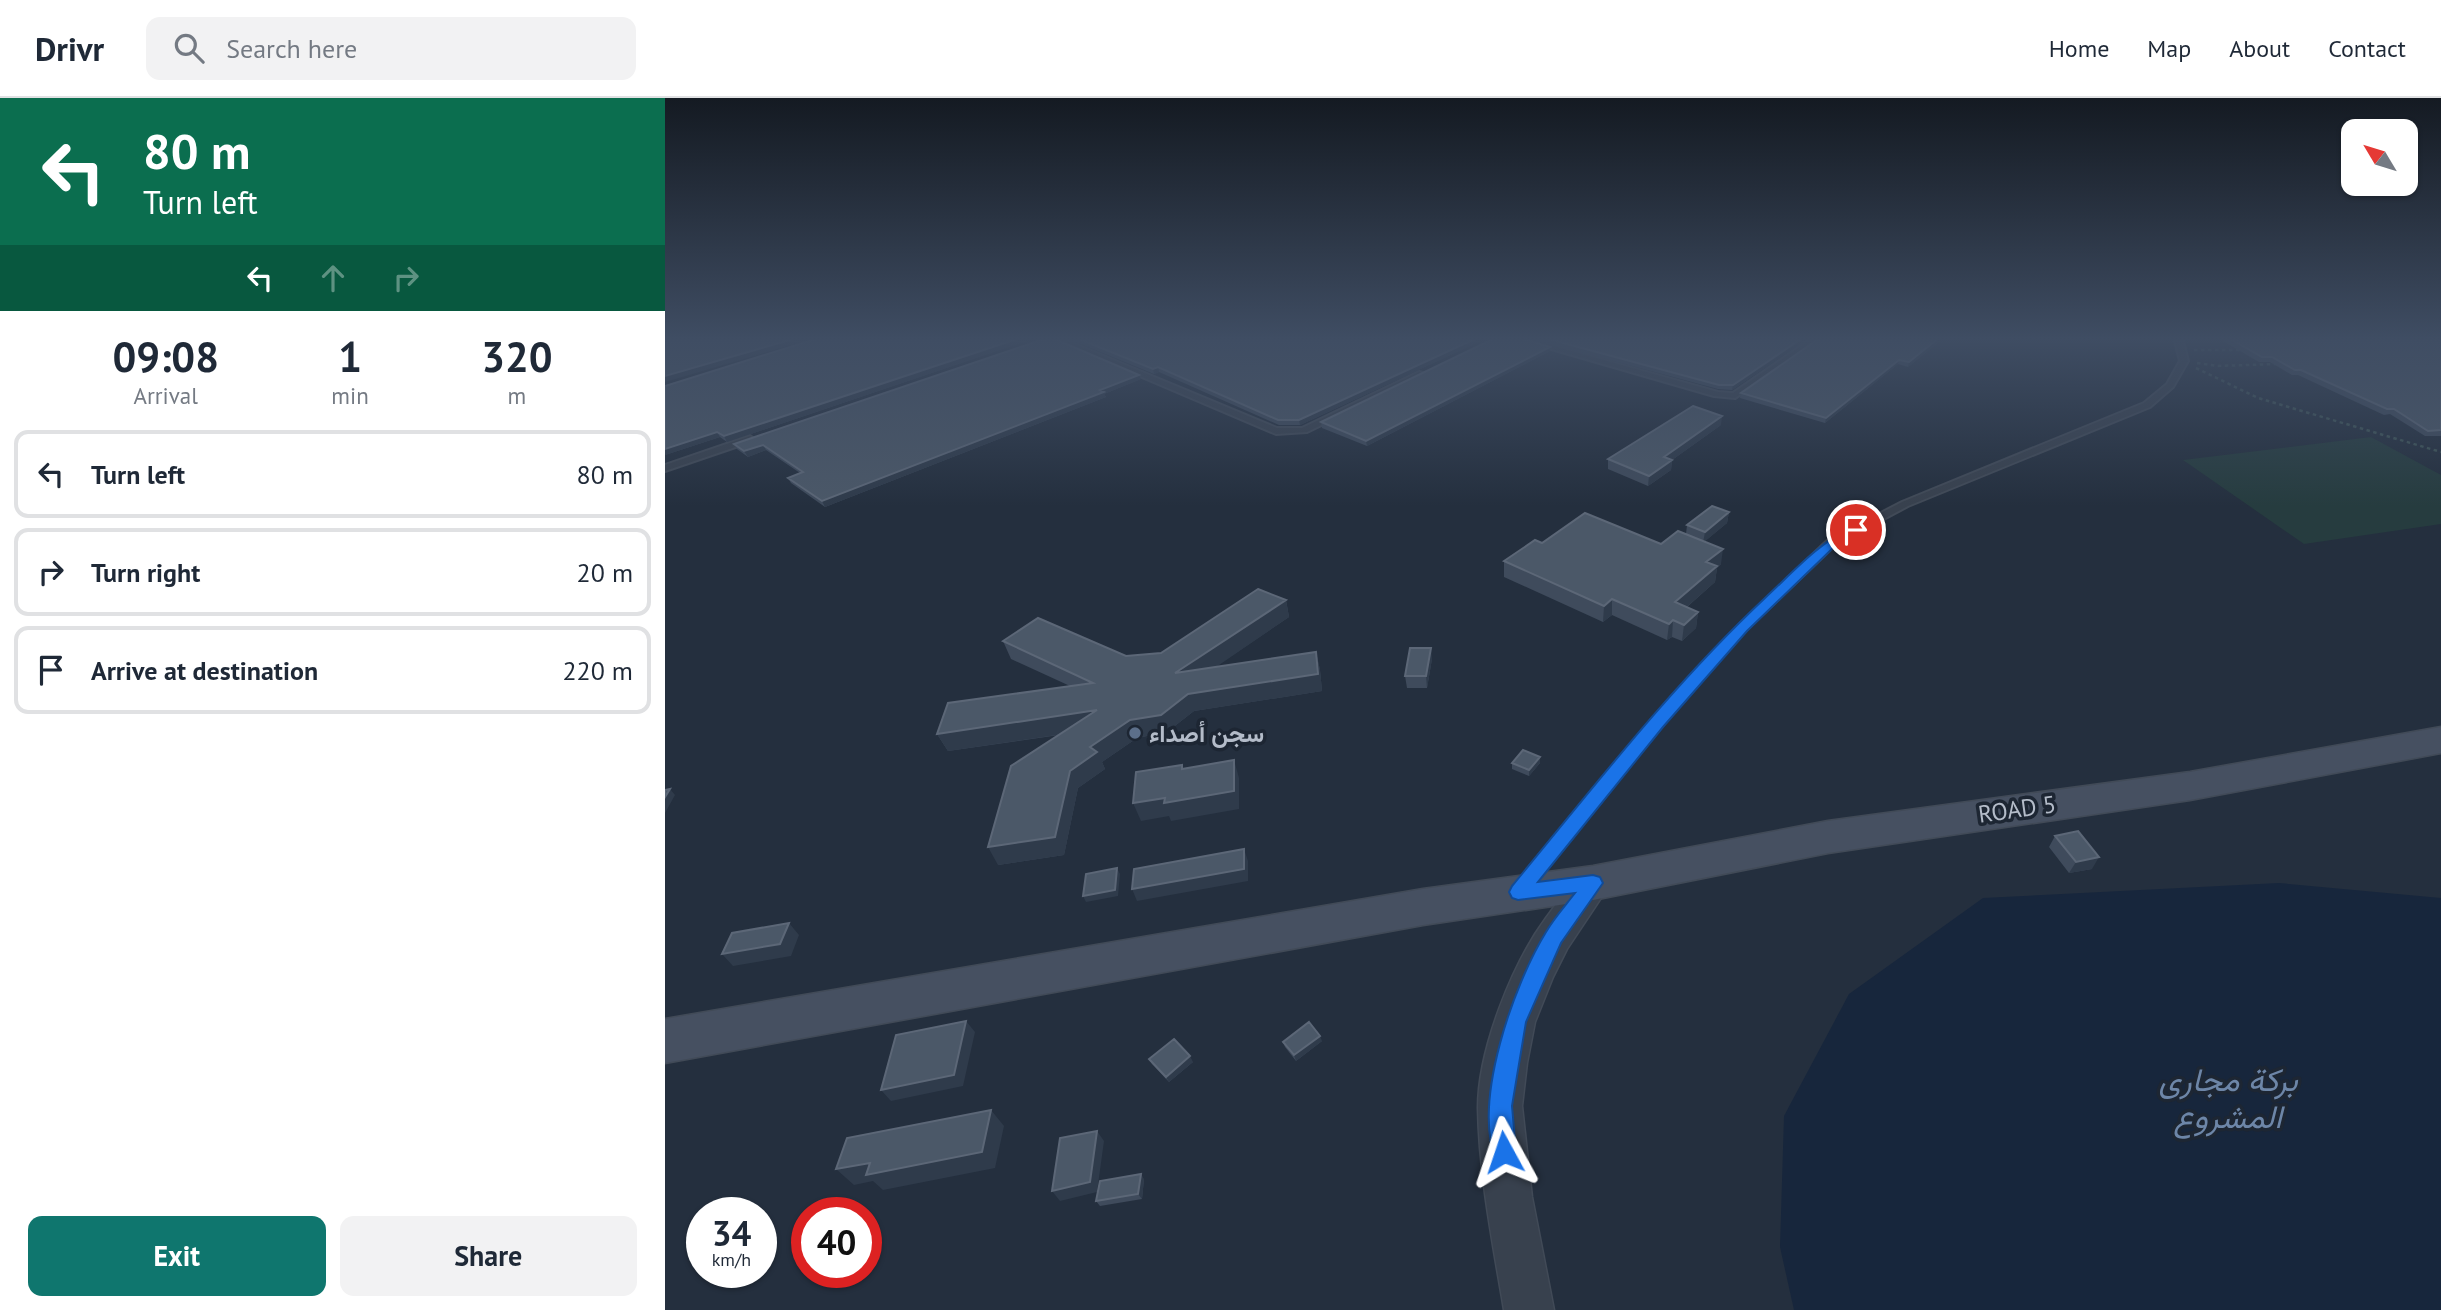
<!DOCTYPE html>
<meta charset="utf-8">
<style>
:root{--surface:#fff;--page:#f2f2f3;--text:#1f2937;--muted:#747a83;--line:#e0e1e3;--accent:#0f766e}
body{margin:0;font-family:"PT Sans",Vazirmatn,sans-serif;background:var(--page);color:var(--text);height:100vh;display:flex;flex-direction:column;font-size:26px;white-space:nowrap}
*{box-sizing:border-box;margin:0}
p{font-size:23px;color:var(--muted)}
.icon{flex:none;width:38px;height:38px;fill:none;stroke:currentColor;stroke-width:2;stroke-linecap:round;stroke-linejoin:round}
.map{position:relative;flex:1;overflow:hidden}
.details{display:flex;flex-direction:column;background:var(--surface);width:665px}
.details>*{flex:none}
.guide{background:#0b6e4f;color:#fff;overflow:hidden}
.needle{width:46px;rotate:308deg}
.controls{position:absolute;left:1676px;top:21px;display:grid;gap:14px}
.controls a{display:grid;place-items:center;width:77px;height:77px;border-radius:14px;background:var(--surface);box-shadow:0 2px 5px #0004;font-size:35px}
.speed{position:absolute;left:21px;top:1099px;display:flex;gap:14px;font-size:35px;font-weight:700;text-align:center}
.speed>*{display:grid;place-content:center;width:91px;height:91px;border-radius:50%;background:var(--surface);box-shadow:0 2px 5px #0004;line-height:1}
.speed small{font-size:18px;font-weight:400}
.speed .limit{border:10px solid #d22;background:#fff;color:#111}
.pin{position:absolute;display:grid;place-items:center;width:60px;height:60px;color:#fff;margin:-30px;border:4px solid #fff;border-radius:50%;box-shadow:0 2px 7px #0007}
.me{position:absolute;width:77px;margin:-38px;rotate:355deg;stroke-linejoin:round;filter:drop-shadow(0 0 5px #0008)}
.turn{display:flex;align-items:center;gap:24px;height:147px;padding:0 28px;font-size:32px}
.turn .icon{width:91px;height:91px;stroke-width:2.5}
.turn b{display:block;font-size:49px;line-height:60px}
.lanes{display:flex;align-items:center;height:66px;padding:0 28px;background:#0003;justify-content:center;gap:35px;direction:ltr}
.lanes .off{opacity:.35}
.eta{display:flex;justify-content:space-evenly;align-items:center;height:119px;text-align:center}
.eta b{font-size:42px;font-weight:600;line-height:49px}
.action{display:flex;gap:14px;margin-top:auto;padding:14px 28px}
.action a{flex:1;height:80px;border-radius:14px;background:var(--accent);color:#fff;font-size:28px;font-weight:600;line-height:80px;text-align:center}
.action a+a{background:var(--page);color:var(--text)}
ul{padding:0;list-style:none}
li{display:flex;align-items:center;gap:21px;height:88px;margin:0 14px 10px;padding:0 14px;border:4px solid var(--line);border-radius:14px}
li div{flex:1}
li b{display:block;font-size:26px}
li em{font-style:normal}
header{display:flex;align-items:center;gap:42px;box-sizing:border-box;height:98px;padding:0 35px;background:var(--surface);border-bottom:2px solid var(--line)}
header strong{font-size:33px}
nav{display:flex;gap:38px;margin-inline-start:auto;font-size:24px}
.search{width:490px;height:63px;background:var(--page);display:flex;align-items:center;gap:18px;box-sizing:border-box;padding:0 24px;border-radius:14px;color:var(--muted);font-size:26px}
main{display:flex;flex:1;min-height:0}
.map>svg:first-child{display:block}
.green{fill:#263c3f}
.water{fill:#17263c}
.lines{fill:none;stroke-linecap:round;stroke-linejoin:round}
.service-casing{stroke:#414a57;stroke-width:4}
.tertiary-casing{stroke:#414a57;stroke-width:3}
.secondary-casing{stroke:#414a57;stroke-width:3}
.path{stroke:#3f5557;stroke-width:2.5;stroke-dasharray:3.5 3.5;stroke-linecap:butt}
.service{fill:#38414e;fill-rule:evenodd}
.tertiary{fill:#38414e;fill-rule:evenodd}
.secondary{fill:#465061;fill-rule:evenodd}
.wall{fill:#3f4b5c}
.shaded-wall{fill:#2f3b4b}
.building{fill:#4b5868;stroke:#5c6777;stroke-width:2}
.route{fill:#1a73e8;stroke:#114b97;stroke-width:2}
.service-dot{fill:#5c6f8a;stroke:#1d2633;stroke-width:2.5}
.labels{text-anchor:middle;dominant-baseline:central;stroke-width:7;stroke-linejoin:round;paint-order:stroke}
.poi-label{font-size:24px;font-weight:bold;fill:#b4bcc9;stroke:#1d2633;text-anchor:start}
.street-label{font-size:24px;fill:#b4bcc9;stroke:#1d2633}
.near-water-label{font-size:32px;font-style:italic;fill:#6d86a8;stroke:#1d2633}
</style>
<header>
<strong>Drivr</strong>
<div class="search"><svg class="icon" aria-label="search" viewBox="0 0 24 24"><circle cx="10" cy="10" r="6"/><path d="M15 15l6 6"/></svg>Search here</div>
<nav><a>Home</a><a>Map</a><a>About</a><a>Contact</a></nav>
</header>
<main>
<section class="details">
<div class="guide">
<div class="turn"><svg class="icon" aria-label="left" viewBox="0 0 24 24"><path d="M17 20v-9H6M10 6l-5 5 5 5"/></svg><div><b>80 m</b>Turn left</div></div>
<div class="lanes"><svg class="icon" aria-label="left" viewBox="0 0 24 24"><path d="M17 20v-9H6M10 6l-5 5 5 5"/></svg><svg class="icon off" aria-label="ahead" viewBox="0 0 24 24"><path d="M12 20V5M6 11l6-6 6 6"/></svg><svg class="icon off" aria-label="right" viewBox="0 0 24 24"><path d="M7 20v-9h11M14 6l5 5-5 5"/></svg></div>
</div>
<div class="eta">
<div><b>09:08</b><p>Arrival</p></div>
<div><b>1</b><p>min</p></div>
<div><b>320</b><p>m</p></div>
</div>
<ul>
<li><svg class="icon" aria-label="left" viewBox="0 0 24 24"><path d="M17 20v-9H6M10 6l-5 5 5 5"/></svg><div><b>Turn left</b></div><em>80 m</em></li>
<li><svg class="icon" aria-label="right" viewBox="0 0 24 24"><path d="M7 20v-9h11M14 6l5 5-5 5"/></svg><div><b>Turn right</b></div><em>20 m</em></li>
<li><svg class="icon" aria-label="arrive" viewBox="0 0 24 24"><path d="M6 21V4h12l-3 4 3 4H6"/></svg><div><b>Arrive at destination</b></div><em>220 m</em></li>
</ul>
<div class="action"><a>Exit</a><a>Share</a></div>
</section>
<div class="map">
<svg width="1776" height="1212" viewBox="0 0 1776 1212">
<rect width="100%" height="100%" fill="#242f3e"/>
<!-- green -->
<path class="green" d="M1706 339 1776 377V426L1639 446 1518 362Z"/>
<!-- water -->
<path class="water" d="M1614 785 1776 800V1212H1129L1115 1149 1119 1018 1184 896 1318 800Z"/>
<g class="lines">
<defs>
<path id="service" d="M383 239H393L612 330H637L754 274 761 276 642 334 611 336Z
M845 239H856L1053 294 1068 295 1149 239H1157L1070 300 1049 298Z
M1509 239H1517L1523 263 1508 289 1485 309 1243 408 1170 447 1081 532 996 628 864 791 859 793 854 791 852 787 854 783 988 622 1073 528 1162 443 1237 404 1479 305 1502 286 1515 263Z
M85 338 89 341 88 343 0 373V367Z"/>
<path id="tertiary" d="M928 771 941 775 946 785 902 851 888 879 870 924 862 965 857 1008 867 1099 889 1212H839C828 1146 814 1077 813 1010 813 952 847 866 881 820 895 802 907 778 928 771Z"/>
<path id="secondary" d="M1776 629V655L1525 702 1163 755 928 802 758 827 0 965V921L758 791 928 768 1163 723 1525 674Z"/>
</defs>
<!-- service casing -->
<use href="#service" class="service-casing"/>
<!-- tertiary casing -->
<use href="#tertiary" class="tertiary-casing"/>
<!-- secondary casing -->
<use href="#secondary" class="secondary-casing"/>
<!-- path -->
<path class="path" d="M1529 252H1577
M1532 265 1552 268 1611 266
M1531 270 1593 300 1776 354"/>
<!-- service -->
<use href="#service" class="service"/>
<!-- tertiary -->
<use href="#tertiary" class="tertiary"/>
<!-- secondary -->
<use href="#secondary" class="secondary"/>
</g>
<!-- wall -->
<path class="wall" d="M157 239H373L62 344 55 339 0 357Z
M399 239H824L635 327H614L494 274 489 276Z
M859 239H1145L1067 292 1053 291Z
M1156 239H1280L1243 269 1233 266 1160 325 1075 300 1076 295Z
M1551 239H1776V338H1760L1725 316 1719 317 1633 277H1627L1605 264H1594Z
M885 253 702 348 657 330 656 324Z
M476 281 439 296 441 299 160 409 126 385 123 380 135 375 101 352 83 359 72 351 69 346Z
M1056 327 1007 362 1006 372 983 388 943 371V361Z
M1064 414 1062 425 1040 443 1056 466 1052 470 1050 484 1022 509 1033 514 1031 530 1017 543 1007 539 1002 542 947 517 938 524 839 479V463L877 445 996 446 1021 436 1022 427Z
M621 502 624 519 550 569 651 554 655 572 657 593 529 613 502 634 472 640 437 664 440 671 413 690 399 757 333 767 394 637 283 653 272 636 405 588 346 561 338 543 461 558 496 555Z
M767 561 762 590H742L740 578Z
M847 665H875L864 678 847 671Z
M1390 738 1427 771 1404 775 1384 749Z
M657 943 631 963 620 949 618 944Z
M484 961 528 964 504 984 487 966Z
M479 1081 477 1101 435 1108 431 1103Z"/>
<!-- shaded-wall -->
<path class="shaded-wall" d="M135 239H153L0 284V278Z
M358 239H373L62 344 59 338Z
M814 239H824L635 327 634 322Z
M1139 239H1145L1067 292 1068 287Z
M1275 239H1280L1243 269 1244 264Z
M885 249V253L702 348 701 343Z
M1234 262 1233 266 1160 325 1161 320Z
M493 269 494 274 489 276 488 271Z
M474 277 476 281 439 296 441 299 160 409 157 403Z
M1057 318 1056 327 1007 362 1006 372 983 388 984 378 999 359Z
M52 334 55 339 0 357V351Z
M98 347 101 352 83 359 79 353Z
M1064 414 1062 425 1038 445 1040 434Z
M1058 451 1056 466 1052 470 1050 484 1009 520 1010 504 1041 464Z
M947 501V517L938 524 939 508Z
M621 502 624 519 516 593 510 575Z
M1033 514 1031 530 1017 543 1019 527Z
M1008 522 1007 539 1002 542 1004 526Z
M766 550 767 561 762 590 761 578Z
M651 554 655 572 657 593 529 613 502 634 472 640 437 664 440 671 413 690 399 757 333 767 323 749 405 673 425 649 465 622 523 596Z
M432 612 439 630 283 653 272 636Z
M875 659V665L864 678V672Z
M569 662 574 680V711L506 723 504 718 476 723 468 705Z
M5 691 10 697 0 715V699Z
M579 751 583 763V783L472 803 467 791Z
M1434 759 1427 771 1404 775 1411 764Z
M452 770 455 776 453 798 421 804 418 798Z
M124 825 134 837 126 858 68 868 57 856Z
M301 923 310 934 298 988 226 1003 216 992Z
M655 938 657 943 631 963 629 957Z
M525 958 528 964 504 984 501 979Z
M326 1012 339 1028 330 1070 218 1092 208 1083 189 1087 171 1071Z
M432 1033 439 1043 432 1094 395 1103 387 1093Z
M476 1076 479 1081 477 1101 473 1096Z"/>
<!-- building -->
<path class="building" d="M0 239H135L0 278Z
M157 239H358L59 338 52 334 0 351V288Z
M385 239 474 277 435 292 439 294 157 403 123 380 138 374 98 347 79 353 69 346Z
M409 239H814L634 322H613L493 269 488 271Z
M832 239H853L885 249 701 343 656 324Z
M876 239H1139L1068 287H1054Z
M1156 239H1275L1244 264 1234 262 1161 320 1076 295Z
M1562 239H1776V332L1763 333 1729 311H1722L1636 272H1630L1607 259H1597Z
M1028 308 1057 318 999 359 1007 362 984 378 943 361Z
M1047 408 1064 414 1040 434 1022 427Z
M920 415 996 446 1013 433 1058 451 1041 464 1052 468 1010 504 1033 514 1019 527 1008 522 1004 526 947 501 939 508 839 463 870 442 877 445Z
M593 491 621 502 510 575 651 554 653 576 523 596 496 617 465 622 425 649 432 654 405 673 390 739 323 749 346 668 432 612 272 636 283 605 428 585 338 543 373 520 461 558 496 555Z
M745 550H766L761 578H740Z
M858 652 875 659 864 672 847 665Z
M569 662V693L499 705 500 700 468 705 471 674 517 667V671Z
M5 691 0 699V692Z
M1413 733 1434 759 1411 764 1390 738Z
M579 751V771L467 791 469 771Z
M452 770 450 792 418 798 421 776Z
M124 825 115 846 57 856 67 835Z
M301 923 289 977 216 992 231 937Z
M644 924 655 938 629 957 618 944Z
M509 941 525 958 501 979 484 961Z
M326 1012 317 1054 201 1077 205 1065 171 1071 182 1040Z
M432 1033 425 1084 387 1093 395 1040Z
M476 1076 473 1096 431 1103 435 1083Z"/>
<!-- sky -->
<linearGradient id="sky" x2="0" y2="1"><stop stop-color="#141a22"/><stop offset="0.59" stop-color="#3f4d63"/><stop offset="1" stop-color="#3f4d63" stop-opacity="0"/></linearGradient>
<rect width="1776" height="408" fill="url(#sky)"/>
<!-- route -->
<path class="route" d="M1186 429 1197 432 1171 447 1082 533 998 629 873 784 928 777 935 779 938 785 896 845 861 924 847 1008 851 1054 848 1062 839 1066 831 1062C807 1003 849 886 881 834 889 820 900 808 910 795L853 802 847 800 844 794 847 788C928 690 1007 587 1100 500 1128 474 1153 446 1186 429Z"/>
<!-- markers -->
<circle class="service-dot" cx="470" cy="635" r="7"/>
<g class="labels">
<!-- poi labels -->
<g class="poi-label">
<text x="484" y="635">سجن أصداء</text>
</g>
<!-- street labels -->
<g class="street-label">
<text transform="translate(1352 711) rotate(-8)">ROAD 5</text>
</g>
<!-- near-water labels -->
<g class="near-water-label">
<text x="1563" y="981">بركة مجارى<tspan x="1563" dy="37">المشروع</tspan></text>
</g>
</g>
</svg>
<div class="controls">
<a><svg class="needle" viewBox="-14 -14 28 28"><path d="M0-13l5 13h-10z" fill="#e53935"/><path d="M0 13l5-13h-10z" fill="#747a83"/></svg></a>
</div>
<div class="speed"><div>34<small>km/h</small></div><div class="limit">40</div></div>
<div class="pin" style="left:1191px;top:432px;background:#d93025"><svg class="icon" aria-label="arrive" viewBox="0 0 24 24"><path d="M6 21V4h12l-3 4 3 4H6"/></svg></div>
<svg class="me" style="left:839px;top:1054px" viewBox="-20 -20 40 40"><path d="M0-17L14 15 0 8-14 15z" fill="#1a73e8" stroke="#fff" stroke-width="4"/></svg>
</div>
</main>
